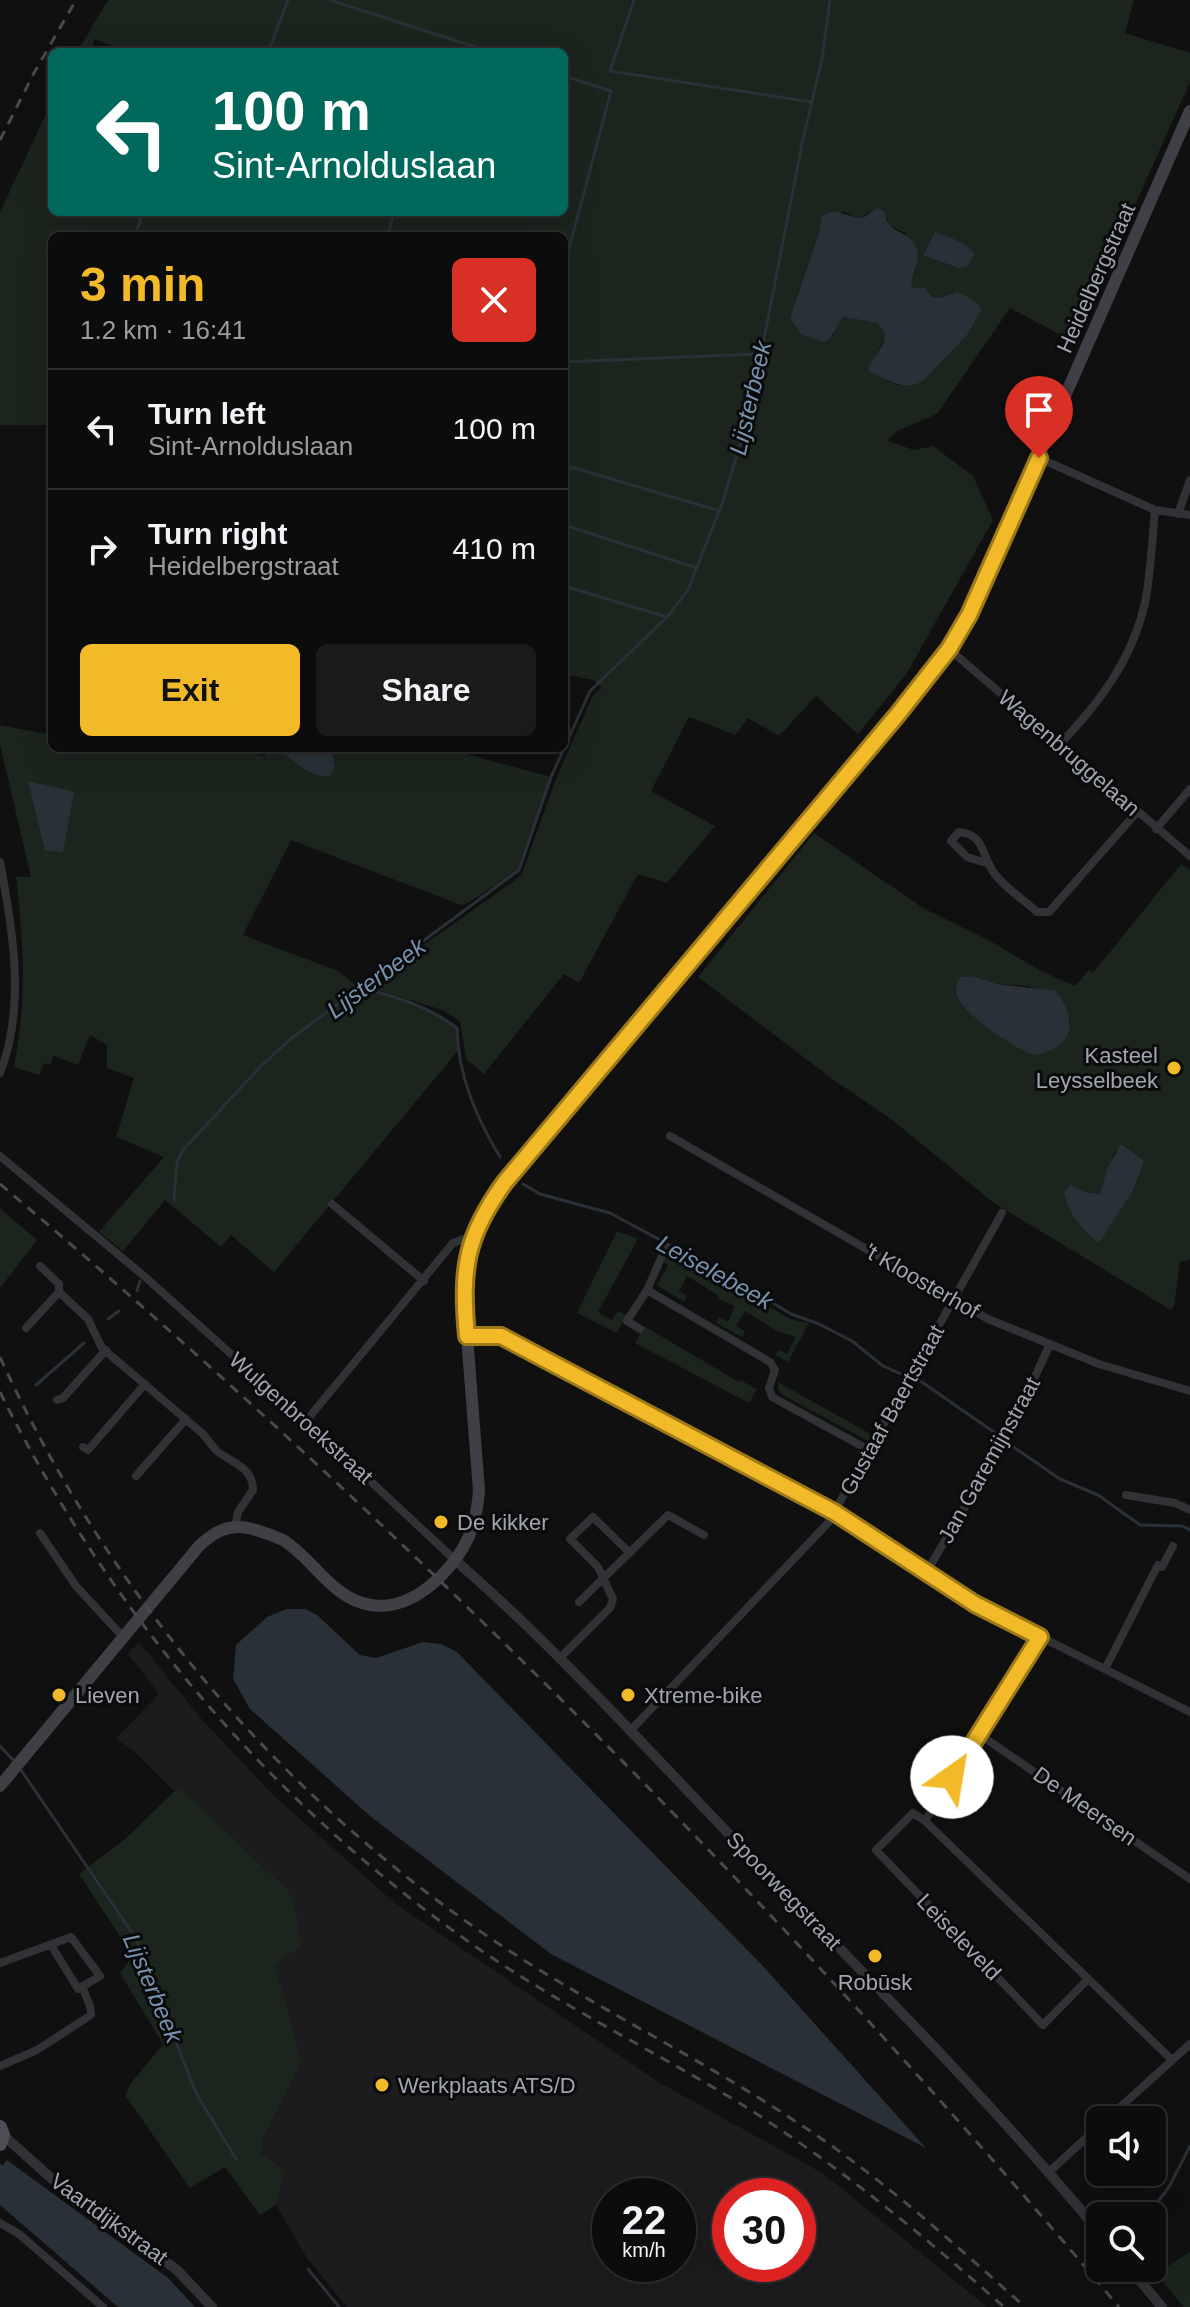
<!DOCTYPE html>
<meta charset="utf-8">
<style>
:root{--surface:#0c0c0d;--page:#1a1a1b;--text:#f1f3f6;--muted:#9a9b9d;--line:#2c2c2e;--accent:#f2ba28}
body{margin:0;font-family:Helvetica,sans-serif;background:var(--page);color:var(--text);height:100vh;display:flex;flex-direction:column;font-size:30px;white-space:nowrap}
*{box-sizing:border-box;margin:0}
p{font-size:26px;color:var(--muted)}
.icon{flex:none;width:44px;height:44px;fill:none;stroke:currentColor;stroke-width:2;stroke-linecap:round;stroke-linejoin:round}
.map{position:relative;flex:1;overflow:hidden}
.panel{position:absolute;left:48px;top:232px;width:520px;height:520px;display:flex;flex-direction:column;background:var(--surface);border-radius:12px;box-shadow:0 8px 32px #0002,0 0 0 2px var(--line)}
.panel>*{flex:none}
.top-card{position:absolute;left:48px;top:48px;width:520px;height:168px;border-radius:12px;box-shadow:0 8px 32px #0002,0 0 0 2px var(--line);background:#00695c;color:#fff;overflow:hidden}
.controls{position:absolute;left:1086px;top:2106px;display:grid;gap:16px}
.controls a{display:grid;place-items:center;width:80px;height:80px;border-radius:12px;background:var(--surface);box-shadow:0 8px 32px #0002,0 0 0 2px var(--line);font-size:40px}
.speed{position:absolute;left:592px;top:2178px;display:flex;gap:16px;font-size:40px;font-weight:700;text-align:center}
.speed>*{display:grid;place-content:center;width:104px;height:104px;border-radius:50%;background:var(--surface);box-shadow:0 8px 32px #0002,0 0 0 2px var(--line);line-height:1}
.speed small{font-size:20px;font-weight:400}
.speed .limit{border:12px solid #d22;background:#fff;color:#111}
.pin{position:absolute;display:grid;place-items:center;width:68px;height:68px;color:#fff;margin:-82px -34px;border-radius:50% 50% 50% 0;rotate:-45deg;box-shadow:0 0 8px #0007}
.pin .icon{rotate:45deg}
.me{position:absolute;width:88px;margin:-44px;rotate:32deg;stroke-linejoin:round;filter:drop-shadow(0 0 6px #0008)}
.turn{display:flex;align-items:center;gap:28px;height:168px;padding:0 32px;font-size:36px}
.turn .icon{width:104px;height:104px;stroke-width:2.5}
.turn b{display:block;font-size:56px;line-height:68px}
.round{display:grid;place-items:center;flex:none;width:84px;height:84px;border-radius:12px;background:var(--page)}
.head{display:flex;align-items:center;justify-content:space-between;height:136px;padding:0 32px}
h1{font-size:48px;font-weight:800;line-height:60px;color:var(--accent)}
.action{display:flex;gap:16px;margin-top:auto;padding:16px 32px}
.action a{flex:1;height:92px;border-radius:12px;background:var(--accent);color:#111;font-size:32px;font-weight:800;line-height:92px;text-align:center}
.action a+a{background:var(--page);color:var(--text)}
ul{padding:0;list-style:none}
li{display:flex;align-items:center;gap:24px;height:120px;padding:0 32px;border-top:2px solid var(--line)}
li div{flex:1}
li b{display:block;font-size:30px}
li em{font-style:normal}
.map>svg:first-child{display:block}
.built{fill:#1c1c1e;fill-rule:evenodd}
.green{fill:#1c241e;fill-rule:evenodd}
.water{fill:#293037}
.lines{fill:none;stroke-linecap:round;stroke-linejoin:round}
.stream{stroke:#293037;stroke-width:3}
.minor{stroke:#313236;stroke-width:8}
.tertiary{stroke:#313236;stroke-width:10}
.secondary{stroke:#3f4046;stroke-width:12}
.primary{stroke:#4d4e55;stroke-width:14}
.rail{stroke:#48494f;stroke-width:3;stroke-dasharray:10 8;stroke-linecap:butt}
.route-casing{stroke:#9d791a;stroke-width:20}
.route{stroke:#f2ba28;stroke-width:14}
.poi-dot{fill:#f2ba28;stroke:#0b0b0c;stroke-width:3}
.labels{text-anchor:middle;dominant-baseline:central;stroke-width:6;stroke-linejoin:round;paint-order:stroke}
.street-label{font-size:22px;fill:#a1a5b2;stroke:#0b0b0c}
.poi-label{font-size:22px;fill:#a1a5b2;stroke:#0b0b0c;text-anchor:start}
.water-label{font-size:24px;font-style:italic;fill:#7791ae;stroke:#0b0b0c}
</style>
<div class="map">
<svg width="1190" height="2307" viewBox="0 0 1190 2307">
<rect width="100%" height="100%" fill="#101011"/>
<!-- built -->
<path class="built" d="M139 1642 199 1716 272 1794 396 1904 660 2083 824 2174 987 2307H347L307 2258 276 2205 285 2171 261 2151V2142L302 2062 275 1964 294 1901 288 1890 179 1787 174 1791 138 1755 116 1738 159 1694 128 1654ZM610 2196H678V2264H610ZM730 2196H798V2264H730Z"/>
<!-- green -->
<path class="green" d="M108 0H1134L1125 33 1190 53V82L1074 342 1010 308 937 414 897 431 888 441 914 450 933 446 973 476 993 520 907 673 858 734 816 696 779 736 748 718 735 735 689 717 651 791 715 826 667 883 638 874 579 983 564 974 484 1074 466 1059 460 1021 442 1010 366 986 521 876 556 779 593 695 602 688 593 680 564 674V236H52V425H0V212L52 101V212H564V52H113L115 47 94 39 92 52H77ZM884 211 890 226 905 233 916 268 910 282 912 288H926C933 301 941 300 953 293L981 311C969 331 931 382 908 385 897 387 883 379 873 373 873 351 881 352 885 334L877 323 844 317 839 321 833 336 790 318 820 229 821 217 844 212 857 218H863L868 213ZM934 233 975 254 968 266 923 255Z
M0 725 52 735V748H230L265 756 267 748 333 756 324 748H444L551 777 519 870 466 904 461 905 291 840 243 935 338 971 360 988 401 999 445 1019 457 1028V1052L274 1272 231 1235 221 1247 165 1200 123 1251 99 1232 164 1157 116 1137 134 1078 107 1068V1045L90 1035 78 1065 54 1056 50 1065 44 1063 39 1075 14 1067C27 996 24 948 16 877H31L0 744Z
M814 833 923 908 992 942 1041 971 1075 986 1089 970 1093 973 1181 864 1190 870V1259L1180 1262 1174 1306 1171 1310 994 1203 891 1119 835 1081 698 977ZM972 976 998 984 1029 986 1070 1020C1068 1046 1056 1046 1034 1055L1021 1047ZM1115 1151 1144 1161 1134 1189 1099 1242 1074 1217 1085 1192 1100 1194Z
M0 1208 37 1240 0 1288Z
M617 1231 638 1239 598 1312 612 1320 618 1311 626 1315 617 1333 577 1313Z
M672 1247 790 1319 809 1323 788 1362 775 1355 778 1350 787 1354 796 1337 777 1331 745 1311 736 1326 745 1331 742 1337 716 1323 719 1317 728 1322 735 1306 718 1299 719 1296 687 1276 679 1291 687 1296 684 1302 657 1285 668 1265 664 1261Z
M644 1326 739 1382 740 1380 757 1389 749 1403 635 1343Z
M778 1382 872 1435 868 1441 781 1394 778 1389Z
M179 1787 288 1890 294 1901 301 1947 275 1964 302 2062 261 2142V2152L285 2171 276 2205 260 2215 225 2167 190 2188 125 2095 131 2083 163 2044 120 1973 133 1956 79 1874 125 1839Z
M1190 2252V2307H1184L1158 2276 1163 2269Z"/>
<!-- water -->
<path class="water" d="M877 208 884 211C886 216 886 220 889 224 897 235 913 233 917 250 921 263 909 276 912 288H926C935 306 944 295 958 292 967 297 979 300 981 311L967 335 923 381C904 392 887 380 869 371L868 367 883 344 885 334 877 323 844 317C835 324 836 338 823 342L801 334 790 318 820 229 821 217C835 205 847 218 863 218Z
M935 232C949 237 966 242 975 254L968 266 959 268 923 255Z
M278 748H324L333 756 335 768 330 776C308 777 294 761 278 748Z
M28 781 74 792 63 852 45 851Z
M972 976 998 984 1056 991C1071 1011 1078 1036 1053 1049 1048 1051 1041 1055 1035 1055 1019 1052 966 1015 959 1000 954 992 956 985 960 977Z
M1121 1144 1144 1161 1134 1189 1099 1243C1082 1229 1068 1214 1064 1192L1071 1185 1085 1192 1100 1194 1108 1167Z
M287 1609H305L317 1615 360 1655 376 1658 423 1642 441 1644 457 1652 762 1965 926 2148 551 1954 370 1816 250 1709 233 1679 236 1645 267 1617Z
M7 2160 168 2278 195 2307H118L0 2205V2163L2 2166Z"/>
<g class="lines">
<!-- stream -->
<path class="stream" d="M330 0 491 52
M634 0 610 71 812 102
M268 52 288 0
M564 76 611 91 564 268
M135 236 143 212
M388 236 394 212
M564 362 756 354
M564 465 720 511
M564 525 697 568
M564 586 667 617
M360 988C393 995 431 1008 457 1028 458 1076 476 1117 500 1157
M523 1184 540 1194 610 1213 746 1286 791 1314 819 1324 852 1341 883 1366 901 1374
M174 1199 177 1162 182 1151 262 1065 292 1038 519 870 551 777 590 691 667 617 688 590 723 501 750 411 802 144 822 59 830 0
M137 1291 140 1281
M108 1319 119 1311
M919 1380 998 1435
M36 1385 84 1343
M1012 1446 1060 1479 1098 1495 1140 1525 1182 1526 1190 1530
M0 1746 14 1761
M21 1770 135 1937 196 2093 236 2159
M1147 2216 1169 2187 1190 2146
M1094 2257 1100 2252
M308 2269 339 2307"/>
<!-- minor -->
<path class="minor" d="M1039 458 1155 510 1190 515
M1178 514 1190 480
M949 649 1190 856
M1060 744C1100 702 1132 660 1145 603 1151 573 1152 540 1155 510
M1156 829 1190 789
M0 862C13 930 26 1007 0 1073
M989 864 967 857 951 841 959 832C985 834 982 857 994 873 1005 888 1024 900 1037 912H1049L1137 812
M670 1136 988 1319 1099 1364 1190 1391
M0 1156 144 1276 306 1421 456 1561
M332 1204 424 1281
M40 1266 59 1284V1292
M647 1290 770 1362 775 1370 769 1388 772 1397 869 1450
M26 1328 59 1292 88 1319 102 1348 203 1434C208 1440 212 1446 217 1451 232 1463 253 1467 253 1490L238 1512 235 1527
M640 1329 627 1321 647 1290 666 1247
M467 1336H501L834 1512 975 1604 1190 1712
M57 1400 63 1398 106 1350
M306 1421 453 1243 464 1239 471 1242
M83 1447 88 1450 145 1384
M136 1476 186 1419
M1126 1495 1175 1503 1190 1510
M40 1533 76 1586 123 1637
M926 1573 1014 1423 1049 1346
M579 1602 668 1515 704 1535
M1040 1637 925 1821 1172 2060
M559 1659 610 1608 613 1599 598 1567 570 1539 593 1517 630 1553
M1105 1669 1158 1565 1162 1567 1173 1546
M630 1731 828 1523 1002 1213
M979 1734 1190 1879
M925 1821 913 1813 876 1850 1043 2025 1088 1979
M0 1963 71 1937 100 1976 78 1989 51 1945
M0 2066 37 2050 91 2015 90 2006 82 1986
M1106 2120 1190 2044
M1048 2173 1100 2125
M0 2223 19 2234 103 2307"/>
<!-- tertiary -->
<path class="tertiary" d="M456 1561C561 1652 654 1757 750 1856 869 1979 991 2101 1100 2233
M3 2135 51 2178 177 2270 212 2307
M1129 2268 1162 2307"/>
<!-- secondary -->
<path class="secondary" d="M0 1786 199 1546C214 1532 228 1524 248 1528 260 1531 272 1535 283 1540 301 1551 316 1571 332 1585 369 1618 407 1609 440 1577 466 1551 476 1528 479 1491L464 1297 465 1272 471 1242 482 1214 505 1182 898 714 949 649 969 615 1190 111"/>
<!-- primary -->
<path class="primary" d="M0 2127 3 2135 0 2144"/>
<!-- rail -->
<path class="rail" d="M0 140 34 73 76 0
M0 1184C404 1525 779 1903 1119 2307
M0 1357C103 1584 270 1785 474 1927 578 2000 693 2053 798 2123 880 2176 952 2242 1025 2307
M0 1392C110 1614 275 1808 479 1949 562 2006 654 2051 741 2104 835 2163 921 2233 1004 2307"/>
</g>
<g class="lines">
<defs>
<path id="route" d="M952 1777 1040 1637 975 1604 834 1512 548 1361 501 1336H467C461 1269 465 1237 505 1182L898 714 949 649 969 615 1039 458"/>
</defs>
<!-- route casing -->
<use href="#route" class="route-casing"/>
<!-- route -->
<use href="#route" class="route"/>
</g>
<!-- markers -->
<g class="poi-dot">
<circle cx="1174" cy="1068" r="8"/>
<circle cx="441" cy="1522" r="8"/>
<circle cx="59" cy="1695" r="8"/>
<circle cx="628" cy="1695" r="8"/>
<circle cx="875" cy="1956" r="8"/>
<circle cx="382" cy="2085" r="8"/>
</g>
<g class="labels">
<!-- street labels -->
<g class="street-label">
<text transform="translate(1096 278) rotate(-66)">Heidelbergstraat</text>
<text transform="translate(1069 753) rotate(41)">Wagenbruggelaan</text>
<text transform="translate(922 1281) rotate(30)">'t Kloosterhof</text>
<text transform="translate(892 1410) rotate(-61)">Gustaaf Baertstraat</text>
<text transform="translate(301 1418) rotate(42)">Wulgenbroekstraat</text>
<text transform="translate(989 1460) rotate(-61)">Jan Garemijnstraat</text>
<text transform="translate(1085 1806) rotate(35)">De Meersen</text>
<text transform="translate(784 1891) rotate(46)">Spoorwegstraat</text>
<text transform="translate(959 1937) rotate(46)">Leiseleveld</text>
<text transform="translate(109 2219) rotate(36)">Vaartdijkstraat</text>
</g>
<!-- poi labels -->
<g class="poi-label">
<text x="1158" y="1055" text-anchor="end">Kasteel<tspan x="1158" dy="25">Leysselbeek</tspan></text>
<text x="457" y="1522">De kikker</text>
<text x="75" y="1695">Lieven</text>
<text x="644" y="1695">Xtreme-bike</text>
<text x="875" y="1982" text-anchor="middle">Robūsk</text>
<text x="398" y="2085">Werkplaats ATS/D</text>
</g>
<!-- water labels -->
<g class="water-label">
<text transform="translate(750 398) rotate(-77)">Lijsterbeek</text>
<text transform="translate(376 978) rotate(-37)">Lijsterbeek</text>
<text transform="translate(715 1272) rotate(29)">Leiselebeek</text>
<text transform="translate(153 1988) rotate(67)">Lijsterbeek</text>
</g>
</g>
</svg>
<div class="controls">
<a><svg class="icon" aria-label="sound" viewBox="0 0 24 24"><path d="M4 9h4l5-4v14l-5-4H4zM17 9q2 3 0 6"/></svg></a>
<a><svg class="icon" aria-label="search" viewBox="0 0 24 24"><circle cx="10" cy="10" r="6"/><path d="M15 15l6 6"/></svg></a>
</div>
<div class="speed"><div>22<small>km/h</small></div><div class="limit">30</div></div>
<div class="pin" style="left:1039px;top:458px;background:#d93025"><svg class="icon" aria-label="arrive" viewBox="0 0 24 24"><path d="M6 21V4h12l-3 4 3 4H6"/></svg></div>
<svg class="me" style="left:952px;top:1777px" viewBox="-20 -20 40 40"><circle r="19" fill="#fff"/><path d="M0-13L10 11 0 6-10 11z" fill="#f2ba28"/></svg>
<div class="top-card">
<div class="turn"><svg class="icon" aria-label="left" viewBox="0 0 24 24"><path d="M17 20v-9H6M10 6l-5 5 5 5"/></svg><div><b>100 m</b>Sint-Arnolduslaan</div></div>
</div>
<section class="panel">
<div class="head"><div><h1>3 min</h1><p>1.2 km · 16:41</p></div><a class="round" style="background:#d93025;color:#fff"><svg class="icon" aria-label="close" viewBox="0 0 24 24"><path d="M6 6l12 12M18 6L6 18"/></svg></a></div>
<ul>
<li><svg class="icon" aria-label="left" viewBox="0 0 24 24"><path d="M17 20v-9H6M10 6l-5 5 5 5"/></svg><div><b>Turn left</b><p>Sint-Arnolduslaan</p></div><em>100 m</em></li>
<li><svg class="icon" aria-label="right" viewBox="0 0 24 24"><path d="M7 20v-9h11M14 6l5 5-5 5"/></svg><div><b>Turn right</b><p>Heidelbergstraat</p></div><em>410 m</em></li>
</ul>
<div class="action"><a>Exit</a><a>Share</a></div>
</section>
</div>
